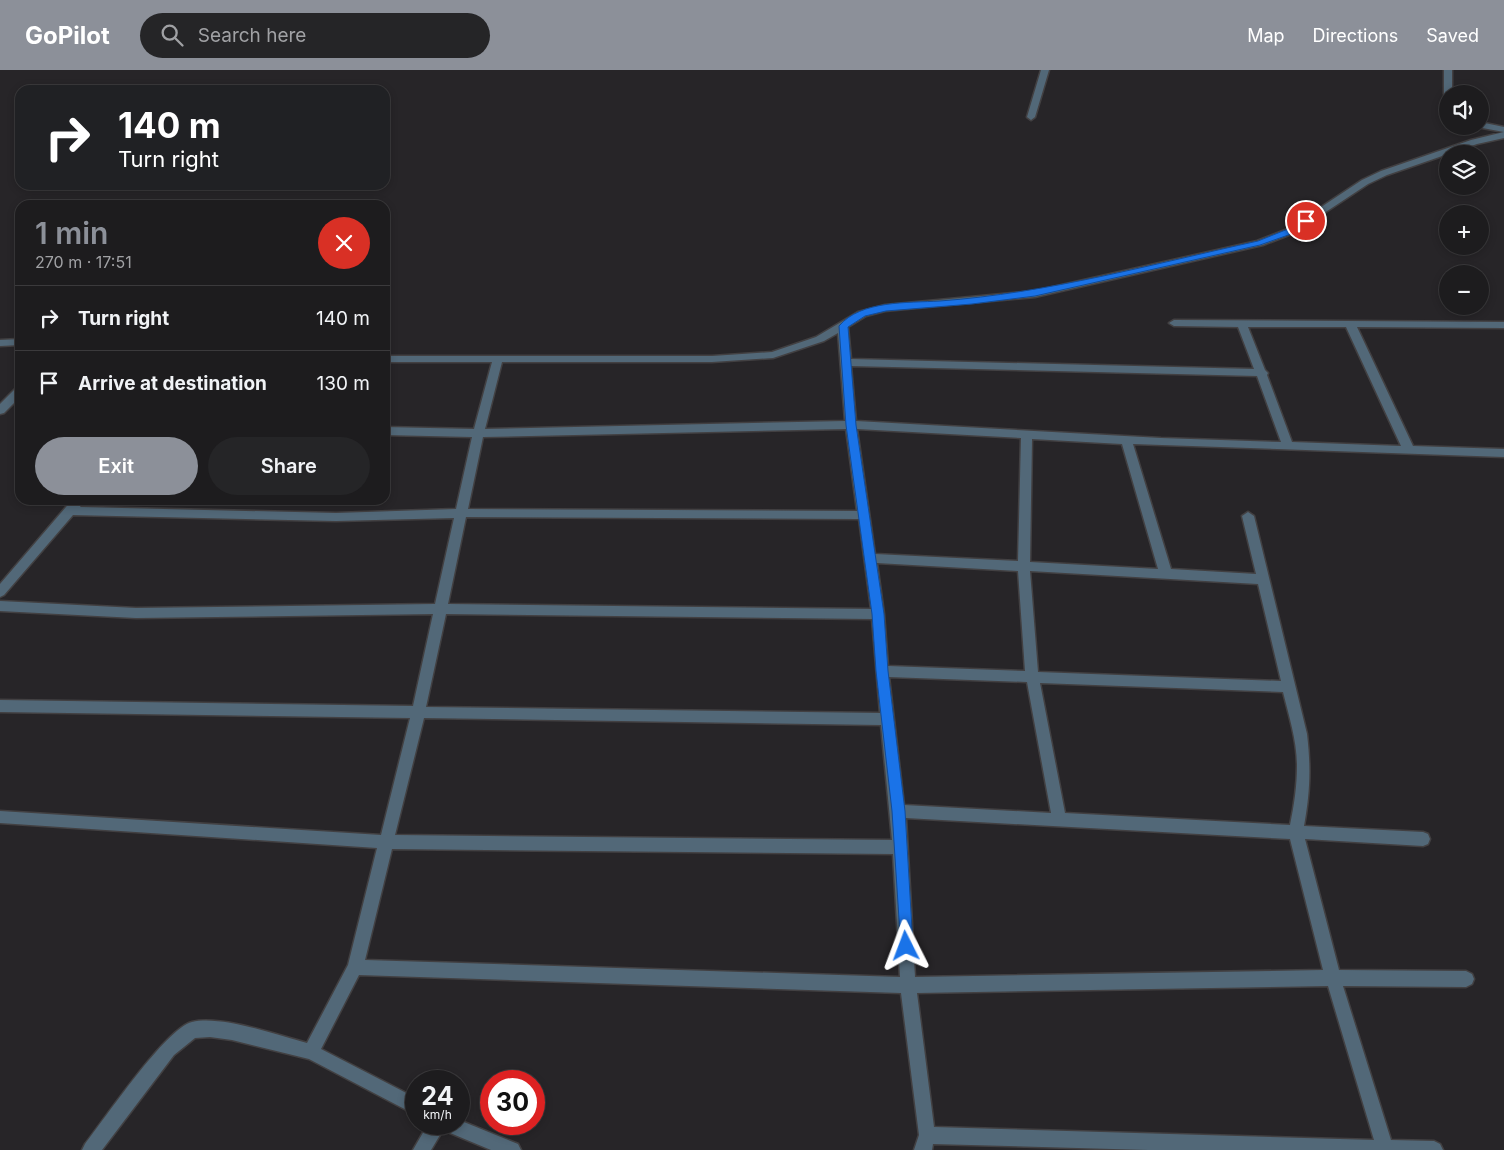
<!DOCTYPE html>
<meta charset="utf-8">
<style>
:root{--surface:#1d1c1e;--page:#252527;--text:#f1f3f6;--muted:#a0a1a4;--line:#3b3a3c;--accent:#8c9099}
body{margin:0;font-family:Inter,sans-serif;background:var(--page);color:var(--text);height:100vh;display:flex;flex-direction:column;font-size:19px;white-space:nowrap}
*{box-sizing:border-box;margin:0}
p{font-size:16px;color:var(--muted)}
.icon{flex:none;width:28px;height:28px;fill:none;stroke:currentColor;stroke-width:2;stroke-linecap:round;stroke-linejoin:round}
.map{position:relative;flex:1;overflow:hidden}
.panel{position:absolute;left:15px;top:130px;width:375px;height:305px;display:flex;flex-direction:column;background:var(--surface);border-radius:15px;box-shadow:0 2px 8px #0003,0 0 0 1px var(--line)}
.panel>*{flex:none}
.guide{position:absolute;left:15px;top:15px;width:375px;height:105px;border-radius:15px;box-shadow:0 2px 8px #0003,0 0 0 1px var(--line);background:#202124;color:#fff;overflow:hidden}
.tools{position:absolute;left:1439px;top:15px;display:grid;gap:10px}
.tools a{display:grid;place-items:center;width:50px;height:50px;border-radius:50%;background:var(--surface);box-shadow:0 2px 8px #0003,0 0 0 1px var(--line);font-size:25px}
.speed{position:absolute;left:405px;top:1000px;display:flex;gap:10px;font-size:25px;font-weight:700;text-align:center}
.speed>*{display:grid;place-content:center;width:65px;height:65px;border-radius:50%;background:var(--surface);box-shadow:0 2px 8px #0003,0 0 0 1px var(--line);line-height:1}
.speed small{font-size:12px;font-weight:400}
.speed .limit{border:8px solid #d22;background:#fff;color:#111}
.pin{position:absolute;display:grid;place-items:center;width:42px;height:42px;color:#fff;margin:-21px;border:2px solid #fff;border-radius:50%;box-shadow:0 1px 5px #0007}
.me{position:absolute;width:55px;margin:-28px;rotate:357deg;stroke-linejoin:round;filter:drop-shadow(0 0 4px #0008)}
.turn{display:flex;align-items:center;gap:18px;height:105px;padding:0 20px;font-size:22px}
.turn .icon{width:65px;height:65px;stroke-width:2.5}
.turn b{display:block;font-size:35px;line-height:42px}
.round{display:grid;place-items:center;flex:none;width:52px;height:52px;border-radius:26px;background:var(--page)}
.head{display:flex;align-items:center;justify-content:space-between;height:85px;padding:0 20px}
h1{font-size:30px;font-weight:600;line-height:38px;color:var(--accent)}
.action{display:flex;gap:10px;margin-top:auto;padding:10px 20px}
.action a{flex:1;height:58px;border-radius:30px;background:var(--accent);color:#fff;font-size:20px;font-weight:600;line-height:58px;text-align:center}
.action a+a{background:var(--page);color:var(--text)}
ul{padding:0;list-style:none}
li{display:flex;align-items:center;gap:15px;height:65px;padding:0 20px;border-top:1px solid var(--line)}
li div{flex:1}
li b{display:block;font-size:19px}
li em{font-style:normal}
header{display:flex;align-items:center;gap:30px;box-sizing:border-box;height:70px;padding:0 25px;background:var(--accent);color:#fff}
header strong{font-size:24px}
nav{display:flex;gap:28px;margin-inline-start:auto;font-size:18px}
.search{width:350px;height:45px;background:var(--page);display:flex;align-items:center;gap:12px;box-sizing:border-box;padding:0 18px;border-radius:28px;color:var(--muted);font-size:19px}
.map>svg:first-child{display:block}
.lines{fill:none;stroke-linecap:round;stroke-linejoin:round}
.minor-casing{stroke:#424042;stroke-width:3}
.minor{fill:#526878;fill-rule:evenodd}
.route{fill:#1a73e8;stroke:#114b97}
</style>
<header>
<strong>GoPilot</strong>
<div class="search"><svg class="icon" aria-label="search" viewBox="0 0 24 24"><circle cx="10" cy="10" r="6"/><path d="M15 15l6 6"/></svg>Search here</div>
<nav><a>Map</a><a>Directions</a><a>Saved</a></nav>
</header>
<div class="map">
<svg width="1504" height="1080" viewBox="0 0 1504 1080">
<rect width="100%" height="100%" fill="#272528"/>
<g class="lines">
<defs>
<path id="minor" d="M1041 0H1049L1035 47 1031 50 1027 47Z
M1444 0H1452V24H1448V26L1444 24Z
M1480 52 1504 57V68L1477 74 1387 105 1368 114 1294 163 1263 175 1035 227 885 241 866 246 848 257 851 289 1254 299 1238 257 1174 256 1169 253 1174 250 1504 252V258L1357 257 1413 376 1504 379V387L1133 374 1171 499 1256 504 1242 446 1248 442 1254 446 1307 664C1311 698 1310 723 1304 756L1423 762 1428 764 1430 769 1428 774 1423 776 1305 769 1339 900 1466 901 1472 904 1474 909 1472 914 1466 917 1343 916 1391 1070 1434 1071 1440 1074 1443 1080H1148L933 1074 932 1080H914L919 1065 901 923 359 905 321 979 416 1028V1045L309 989 232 970 210 967 195 968 174 985 102 1080H82L85 1074C104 1050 166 958 192 952 221 945 277 965 307 973L348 895 377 778 0 753V741L381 765 410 648 0 642V630L413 636 433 544 136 548 0 541V531L136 538 435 534 454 448 336 451 73 445 4 525 0 527V514L72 430H85L80 437 336 443 456 439 472 367 385 365V357L474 359 492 292H385V286H712L772 282 816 267 858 242 885 235 1035 221 1257 171 1288 159 1362 110 1381 101 1471 70 1504 62 1477 57 1480 56ZM1248 257H1346L1401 376 1292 372 1267 305 1268 303 1265 300ZM838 263 845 351 485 359 502 292H712L773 288 824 271ZM851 296 1257 306 1281 372 1161 368 856 351ZM846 359 857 441 468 439 483 367ZM857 359 1021 368 1018 491 875 484ZM1032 369 1122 374 1158 499 1030 492ZM466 447 859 449 871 539 448 534ZM877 493 1018 501 1025 601 888 596 884 544ZM1030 501 1258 514 1281 611 1038 602ZM446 544 872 549 880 643 426 637ZM889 607 1027 612 1051 743 904 735ZM1040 613 1283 622C1289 646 1297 671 1297 696 1297 716 1294 736 1290 755L1065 743ZM424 648 881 655 892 770 395 765ZM906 748 1290 769 1323 900 915 907ZM392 779 893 784 900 907 365 890ZM1328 916 1374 1070 934 1057 917 923Z
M20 269V275L0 276V270Z
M20 317V327L4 343 0 344V334L16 318Z
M459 1050 518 1074 521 1080H491L443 1060 431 1080H413L428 1054H459Z"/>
</defs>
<!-- minor casing -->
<use href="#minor" class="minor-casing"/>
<!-- minor -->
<use href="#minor" class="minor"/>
</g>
<!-- route -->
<path class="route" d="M1303 150 1310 151 1294 163 1260 175 1035 226 972 234 886 241 865 246 848 257 856 355 884 544 888 601 905 741 913 876 911 880 906 882 901 880 892 741 876 601 872 544 846 355 839 256C861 230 908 233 940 231 1048 223 1153 194 1258 171L1288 159Z"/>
</svg>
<div class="tools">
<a><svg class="icon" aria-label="sound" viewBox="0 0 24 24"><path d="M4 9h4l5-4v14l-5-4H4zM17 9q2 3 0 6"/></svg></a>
<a><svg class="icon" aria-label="layers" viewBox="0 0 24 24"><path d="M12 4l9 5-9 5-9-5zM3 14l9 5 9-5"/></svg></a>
<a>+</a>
<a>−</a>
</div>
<div class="speed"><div>24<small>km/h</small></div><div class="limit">30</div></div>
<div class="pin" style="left:1306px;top:151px;background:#d93025"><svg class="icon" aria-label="arrive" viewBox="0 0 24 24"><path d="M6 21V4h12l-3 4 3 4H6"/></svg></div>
<svg class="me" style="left:906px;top:876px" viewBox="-20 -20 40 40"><path d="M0-17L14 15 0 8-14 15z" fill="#1a73e8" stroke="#fff" stroke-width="4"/></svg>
<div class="guide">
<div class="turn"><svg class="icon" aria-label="right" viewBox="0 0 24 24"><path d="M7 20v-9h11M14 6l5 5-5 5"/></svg><div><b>140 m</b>Turn right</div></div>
</div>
<section class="panel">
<div class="head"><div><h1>1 min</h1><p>270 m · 17:51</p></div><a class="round" style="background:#d93025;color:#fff"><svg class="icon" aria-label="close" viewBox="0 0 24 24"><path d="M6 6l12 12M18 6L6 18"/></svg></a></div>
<ul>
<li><svg class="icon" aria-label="right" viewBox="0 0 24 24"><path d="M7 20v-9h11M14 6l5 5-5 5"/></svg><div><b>Turn right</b></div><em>140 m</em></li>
<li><svg class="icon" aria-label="arrive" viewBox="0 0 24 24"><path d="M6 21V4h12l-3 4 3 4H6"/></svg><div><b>Arrive at destination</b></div><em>130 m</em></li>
</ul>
<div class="action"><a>Exit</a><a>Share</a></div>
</section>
</div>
